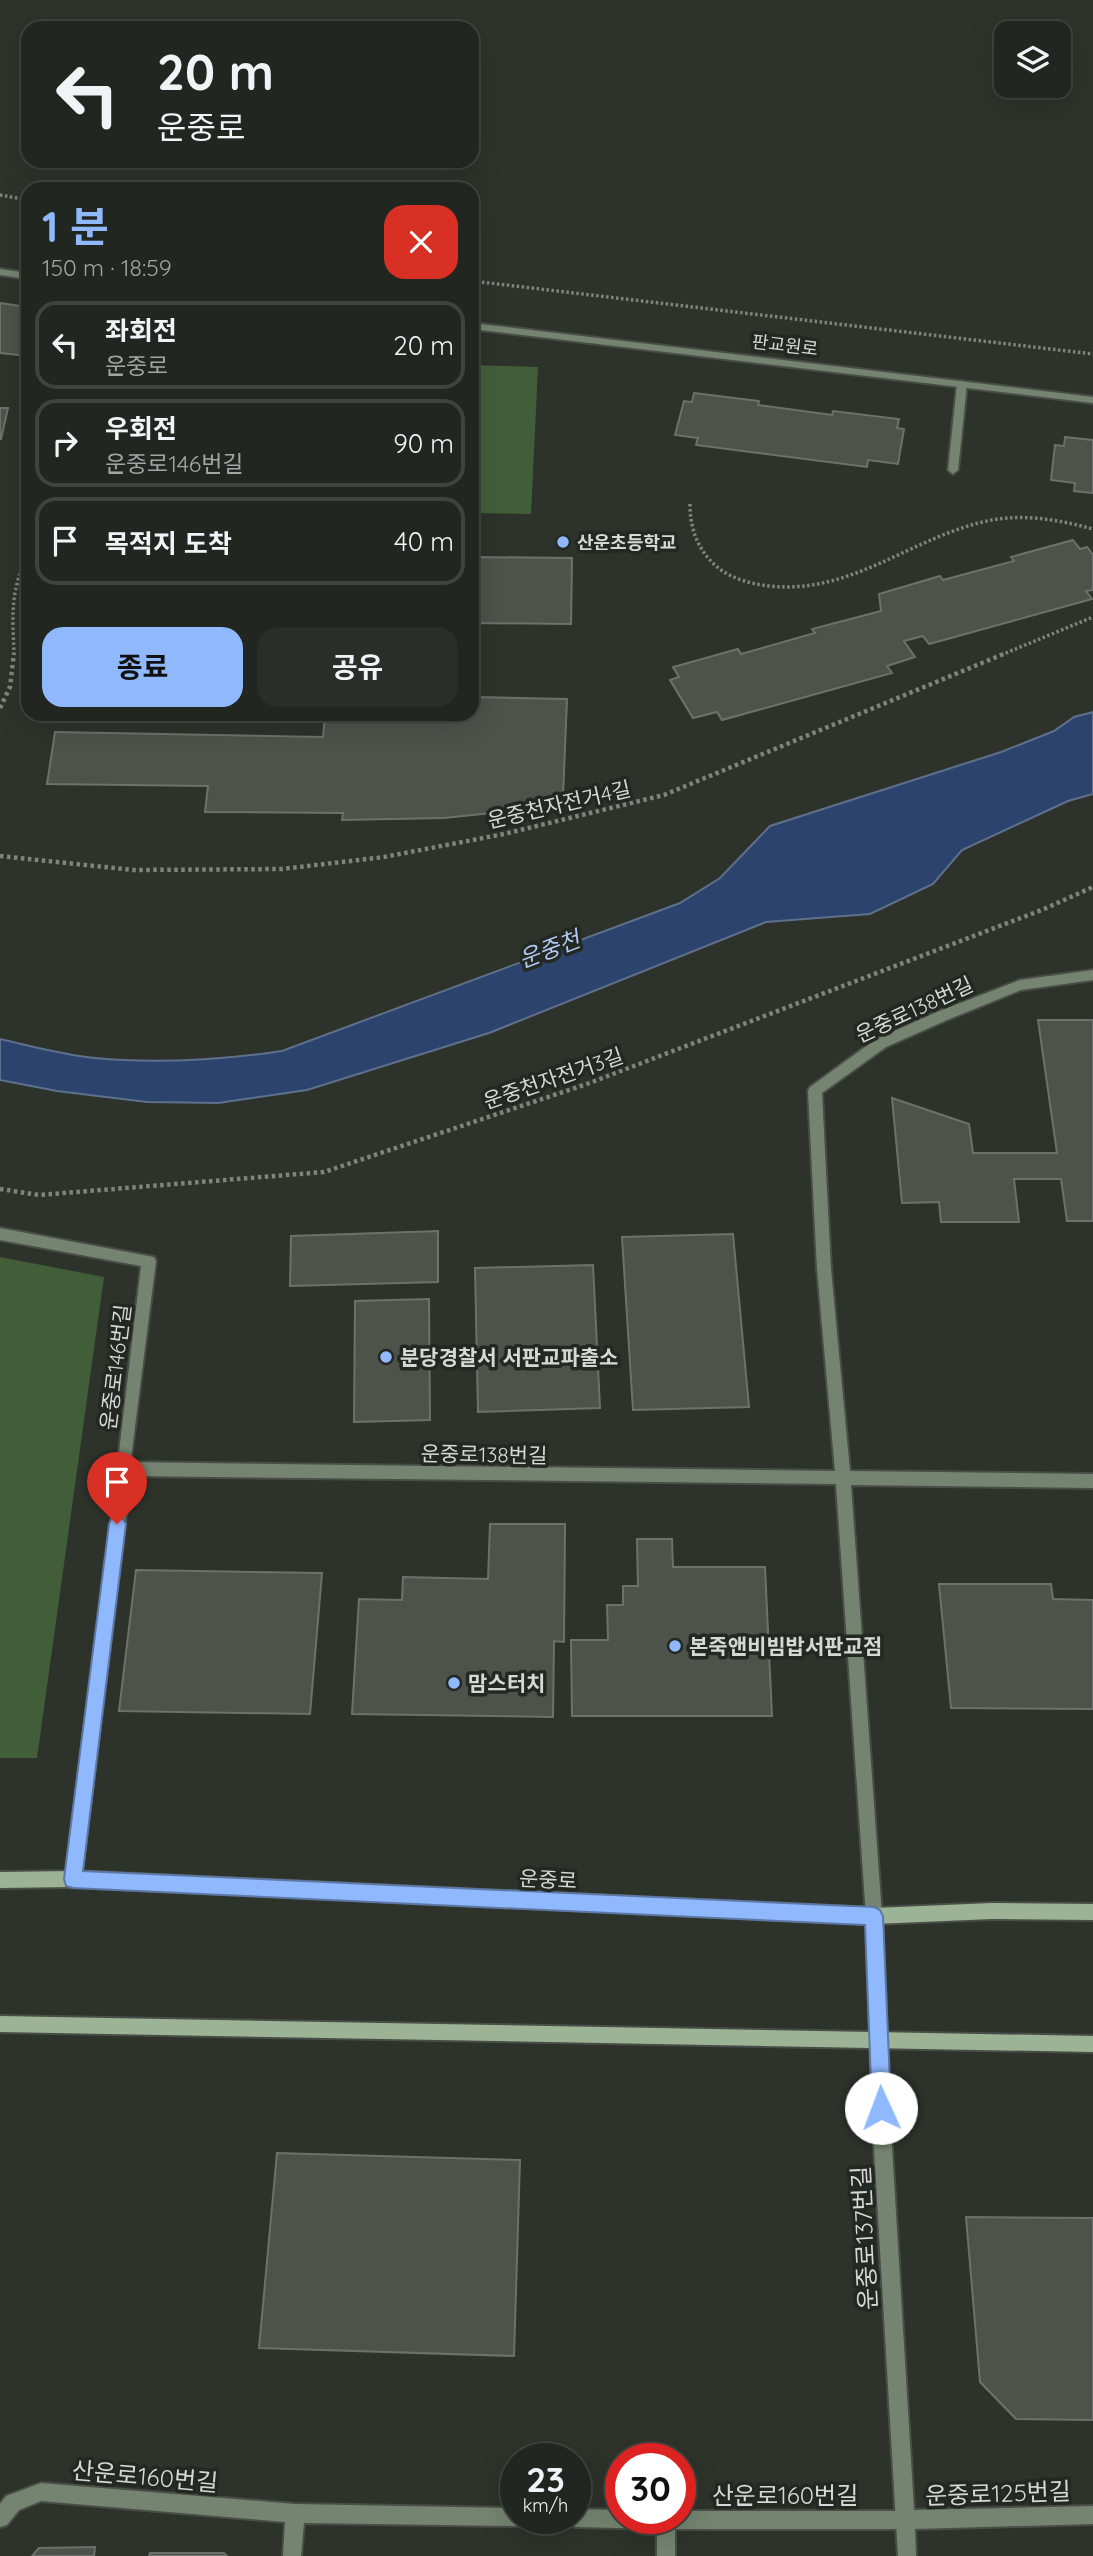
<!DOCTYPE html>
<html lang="ko">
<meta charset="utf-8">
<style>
:root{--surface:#222620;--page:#2a2e29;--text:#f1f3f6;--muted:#a2a5a5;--line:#3f433e;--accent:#8fb8fd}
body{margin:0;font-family:Quicksand,"Noto Sans KR",sans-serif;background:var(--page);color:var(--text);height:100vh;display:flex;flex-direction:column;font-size:26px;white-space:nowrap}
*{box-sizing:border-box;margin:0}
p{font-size:23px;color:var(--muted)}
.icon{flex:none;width:38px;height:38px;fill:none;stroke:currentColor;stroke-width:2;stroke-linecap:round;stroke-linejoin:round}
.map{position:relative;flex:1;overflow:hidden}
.drawer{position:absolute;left:21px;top:182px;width:458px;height:539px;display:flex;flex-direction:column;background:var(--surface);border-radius:21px;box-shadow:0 7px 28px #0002,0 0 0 2px var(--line)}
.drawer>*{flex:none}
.top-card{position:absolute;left:21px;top:21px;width:458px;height:147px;border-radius:21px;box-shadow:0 7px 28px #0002,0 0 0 2px var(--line);background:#222620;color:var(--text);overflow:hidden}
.controls{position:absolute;left:994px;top:21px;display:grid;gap:14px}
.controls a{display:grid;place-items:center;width:77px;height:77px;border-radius:14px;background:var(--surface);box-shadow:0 7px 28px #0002,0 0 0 2px var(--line);font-size:35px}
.speed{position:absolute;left:500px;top:2443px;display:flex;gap:14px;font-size:35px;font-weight:700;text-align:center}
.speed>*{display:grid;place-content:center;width:91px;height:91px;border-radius:50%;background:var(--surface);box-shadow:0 7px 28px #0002,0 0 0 2px var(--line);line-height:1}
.speed small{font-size:18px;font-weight:400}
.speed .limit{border:10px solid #d22;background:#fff;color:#111}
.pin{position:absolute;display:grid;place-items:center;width:60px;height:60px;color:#fff;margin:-72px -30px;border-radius:50% 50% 50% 0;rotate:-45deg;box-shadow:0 0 7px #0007}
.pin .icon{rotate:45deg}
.me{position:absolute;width:77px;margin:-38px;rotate:358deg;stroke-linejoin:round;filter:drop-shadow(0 0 5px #0008)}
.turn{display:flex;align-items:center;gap:24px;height:147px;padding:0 21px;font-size:32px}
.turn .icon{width:91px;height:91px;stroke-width:2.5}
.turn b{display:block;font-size:49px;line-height:60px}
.round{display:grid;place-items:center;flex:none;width:74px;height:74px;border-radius:21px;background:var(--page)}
.headline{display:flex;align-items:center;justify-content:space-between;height:119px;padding:0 21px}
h1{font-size:42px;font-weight:700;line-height:52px;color:var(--accent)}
.cta{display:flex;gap:14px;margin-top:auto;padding:14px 21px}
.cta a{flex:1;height:80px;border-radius:21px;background:var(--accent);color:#111;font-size:28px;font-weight:700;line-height:80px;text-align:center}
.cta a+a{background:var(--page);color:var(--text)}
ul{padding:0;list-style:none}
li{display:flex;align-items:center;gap:21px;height:88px;margin:0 14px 10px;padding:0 7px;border:4px solid var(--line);border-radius:21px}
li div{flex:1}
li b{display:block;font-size:26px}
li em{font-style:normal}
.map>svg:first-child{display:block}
.green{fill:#415e39}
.water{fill:#2c446d;stroke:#5f708c;stroke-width:2}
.building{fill:#4d524b;stroke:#6c726b;stroke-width:2}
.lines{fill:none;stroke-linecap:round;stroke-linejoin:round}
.service-casing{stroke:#484d46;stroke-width:4}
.minor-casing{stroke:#484d46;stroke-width:4}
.secondary-casing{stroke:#484d46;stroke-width:4}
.path-far1{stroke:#80847e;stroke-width:3.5;stroke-dasharray:2.5 2.5;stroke-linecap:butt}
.path{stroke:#80847e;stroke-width:4.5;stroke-dasharray:3.5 3.5;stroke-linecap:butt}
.service{fill:#758471;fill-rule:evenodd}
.minor{fill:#758471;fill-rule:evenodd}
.secondary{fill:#9cb495;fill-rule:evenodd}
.route{fill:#8fb8fd;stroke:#5d78a4;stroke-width:2}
.poi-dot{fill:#8fb8fd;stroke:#232822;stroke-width:2.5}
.labels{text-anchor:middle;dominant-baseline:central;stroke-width:7;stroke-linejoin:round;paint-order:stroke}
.far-street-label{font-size:18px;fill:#d5d8d4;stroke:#232822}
.far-poi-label{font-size:18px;font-weight:bold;fill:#d5d8d4;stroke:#232822;text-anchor:start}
.street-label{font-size:21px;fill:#d5d8d4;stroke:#232822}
.poi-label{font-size:21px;font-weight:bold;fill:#d5d8d4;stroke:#232822;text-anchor:start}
.water-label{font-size:23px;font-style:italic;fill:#b0c9f2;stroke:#232822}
.near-street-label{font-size:24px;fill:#d5d8d4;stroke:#232822}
</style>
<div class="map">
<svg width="1093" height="2556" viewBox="0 0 1093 2556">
<rect width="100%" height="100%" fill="#2d322b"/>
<!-- green -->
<path class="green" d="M473 365 538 367 531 514 473 513Z
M0 1257 104 1277 37 1758H0Z"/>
<!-- water -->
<path class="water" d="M1093 712V794L1068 801 962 850 933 884 870 914 766 922 489 1033 307 1090 218 1103 147 1102 57 1091 0 1080V1039C31 1046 63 1055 95 1058 158 1064 219 1060 282 1051L680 903 720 878 770 826 1001 752 1054 731 1074 717Z"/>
<!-- building -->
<path class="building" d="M0 303 28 307V356L0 353Z
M694 393 759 401 758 405 832 415 833 411 899 419 897 428 904 429 898 464 868 460 867 467 696 445 698 438 675 435 684 401 692 402Z
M0 408H8L1 439H0Z
M1065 437 1093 440V493L1074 491 1075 483 1051 480 1055 445 1064 446Z
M1073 540 1080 549 1087 547 1093 555V590L1086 591 1092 599 929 644 923 636 904 641 915 657 887 666 892 673 722 720 717 712 693 718 670 680 679 677 673 667 738 649 741 654 815 633 812 629 881 611 879 594 940 576 943 580 1014 561 1011 557Z
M472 557 572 558 571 624 472 623Z
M472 697 567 699 563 796 492 813 444 818 342 820 343 813 205 812 208 786 47 784 55 732 323 737 325 714H472Z
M1038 1020H1093V1221H1067L1061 1179H1014L1019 1222H941L939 1202 902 1203 892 1098 969 1124 973 1153H1057Z
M438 1231V1282L290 1286 291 1236Z
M733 1234 749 1407 633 1410 622 1237Z
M593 1265 600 1408 478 1412 475 1268Z
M429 1299 430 1420 354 1422 355 1301Z
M490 1524H565L564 1642 554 1641 553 1717 352 1714 359 1599 402 1600 403 1577 488 1579Z
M637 1539H672L673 1567H765L772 1716H572L571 1640H608L607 1605H623V1586H638Z
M136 1570 322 1573 310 1714 119 1711Z
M939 1584H1051L1053 1599 1093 1600V1709L951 1708Z
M277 2153 520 2160 514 2356 259 2348Z
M966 2217 1093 2218V2420L1016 2419 980 2382Z
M95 2547 94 2556H32L39 2548Z
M150 2553H224L227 2556H149Z"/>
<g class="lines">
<defs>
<path id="service" d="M962 381 967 384 958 470 953 474 948 470 957 384Z
M0 1228 154 1257 156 1261 129 1474 124 1476 119 1474 117 1469 141 1266 0 1240Z
M41 2483 295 2504 516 2508V2518H525L523 2524 516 2526 304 2523 301 2556H283L285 2522 41 2501 19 2510 7 2525 0 2527V2504L6 2496Z
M576 2509 621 2510V2518H681V2511H904L911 2513 913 2520 911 2527 904 2529H675V2556H657V2529L576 2527 569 2525 567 2518H576Z"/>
<path id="minor" d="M0 269 28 273V279L0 275Z
M472 323 1093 397V403L472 329Z
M1093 970V980L1021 990 947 1020 886 1047 822 1093 831 1269 850 1471 1093 1474V1488L851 1485 882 1916 891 2131 914 2510 1093 2506V2524L915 2529 916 2556H898L873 2131 866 1916 836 1484 131 1476 81 1879 79 1885 73 1887 67 1885 65 1879 119 1464 124 1462 835 1471 817 1269 808 1091 810 1087 876 1039 937 1012 1020 980Z"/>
<path id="secondary" d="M73 1871 874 1908 992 1903 1093 1904V1920L992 1919 874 1924 73 1887 0 1888V1872Z
M0 2016 1093 2036V2052L0 2032Z"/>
</defs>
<!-- service casing -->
<use href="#service" class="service-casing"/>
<!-- minor casing -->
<use href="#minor" class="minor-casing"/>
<!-- secondary casing -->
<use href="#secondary" class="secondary-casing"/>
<!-- path-far1 -->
<path class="path-far1" d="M0 195 28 200
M472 281 1093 354
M690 504C690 528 697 549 716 566 731 579 751 584 770 586 851 595 912 537 987 521 1023 513 1059 520 1093 529
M14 655C13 617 9 591 28 557
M1001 655 1093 617"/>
<!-- path -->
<path class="path" d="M0 708 10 687 14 653
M0 856 133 870 282 869 384 857 504 834 664 795 1006 653
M0 1189 39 1195 324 1172 587 1084 1044 909 1093 887"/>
<!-- service -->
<use href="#service" class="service"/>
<!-- minor -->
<use href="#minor" class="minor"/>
<!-- secondary -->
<use href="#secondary" class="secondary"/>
</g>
<!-- route -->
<path class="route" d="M117 1516 123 1519 126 1524 83 1871 874 1907 880 1910 883 1916 891 2108 888 2115 881 2117 875 2115 872 2108 865 1925 73 1888 66 1886 64 1879 109 1524 111 1519Z"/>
<!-- markers -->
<g class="poi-dot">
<circle cx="563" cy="542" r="7"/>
<circle cx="386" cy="1357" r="7"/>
<circle cx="675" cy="1646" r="7"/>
<circle cx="454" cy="1683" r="7"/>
</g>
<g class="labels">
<!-- far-street labels -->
<g class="far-street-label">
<text transform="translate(785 345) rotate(7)">판교원로</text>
</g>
<!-- far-poi labels -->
<g class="far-poi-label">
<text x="577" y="542">산운초등학교</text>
</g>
<!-- street labels -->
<g class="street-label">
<text transform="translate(559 804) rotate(-13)">운중천자전거4길</text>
<text transform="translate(914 1009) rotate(-25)">운중로138번길</text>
<text transform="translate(553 1078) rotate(-19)">운중천자전거3길</text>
<text transform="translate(115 1367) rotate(-83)">운중로146번길</text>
<text transform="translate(484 1454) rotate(1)">운중로138번길</text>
<text transform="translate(548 1879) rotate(3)">운중로</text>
</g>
<!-- poi labels -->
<g class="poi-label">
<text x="400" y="1357">분당경찰서 서판교파출소</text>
<text x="689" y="1646">본죽앤비빔밥서판교점</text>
<text x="468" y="1683">맘스터치</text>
</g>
<!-- water labels -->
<g class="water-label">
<text transform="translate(549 949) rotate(-21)">운중천</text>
</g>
<!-- near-street labels -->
<g class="near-street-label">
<text transform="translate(864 2238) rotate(-93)">운중로137번길</text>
<text transform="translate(145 2476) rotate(5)">산운로160번길</text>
<text transform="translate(998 2493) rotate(-2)">운중로125번길</text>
<text x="785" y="2495">산운로160번길</text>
</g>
</g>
</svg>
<div class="controls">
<a><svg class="icon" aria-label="layers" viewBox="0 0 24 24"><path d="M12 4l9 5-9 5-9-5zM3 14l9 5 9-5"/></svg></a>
</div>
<div class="speed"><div>23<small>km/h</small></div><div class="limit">30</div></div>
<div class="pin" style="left:117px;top:1524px;background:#d93025"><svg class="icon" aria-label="arrive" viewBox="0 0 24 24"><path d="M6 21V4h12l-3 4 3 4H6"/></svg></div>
<svg class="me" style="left:881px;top:2108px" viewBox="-20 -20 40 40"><circle r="19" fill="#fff"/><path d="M0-13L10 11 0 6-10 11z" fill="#8fb8fd"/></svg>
<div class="top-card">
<div class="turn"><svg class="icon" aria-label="left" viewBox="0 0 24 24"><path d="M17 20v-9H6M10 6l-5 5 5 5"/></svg><div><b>20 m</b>운중로</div></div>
</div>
<section class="drawer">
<div class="headline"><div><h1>1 분</h1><p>150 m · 18:59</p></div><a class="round" style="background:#d93025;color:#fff"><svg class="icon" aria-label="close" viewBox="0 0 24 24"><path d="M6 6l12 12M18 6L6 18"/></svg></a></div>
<ul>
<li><svg class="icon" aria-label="left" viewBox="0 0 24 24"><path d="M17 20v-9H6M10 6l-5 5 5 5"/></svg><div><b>좌회전</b><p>운중로</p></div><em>20 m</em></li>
<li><svg class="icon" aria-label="right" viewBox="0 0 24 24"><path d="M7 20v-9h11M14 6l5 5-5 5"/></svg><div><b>우회전</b><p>운중로146번길</p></div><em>90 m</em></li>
<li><svg class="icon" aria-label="arrive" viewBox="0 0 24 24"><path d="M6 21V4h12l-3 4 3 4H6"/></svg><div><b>목적지 도착</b></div><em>40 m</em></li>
</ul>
<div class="cta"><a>종료</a><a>공유</a></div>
</section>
</div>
